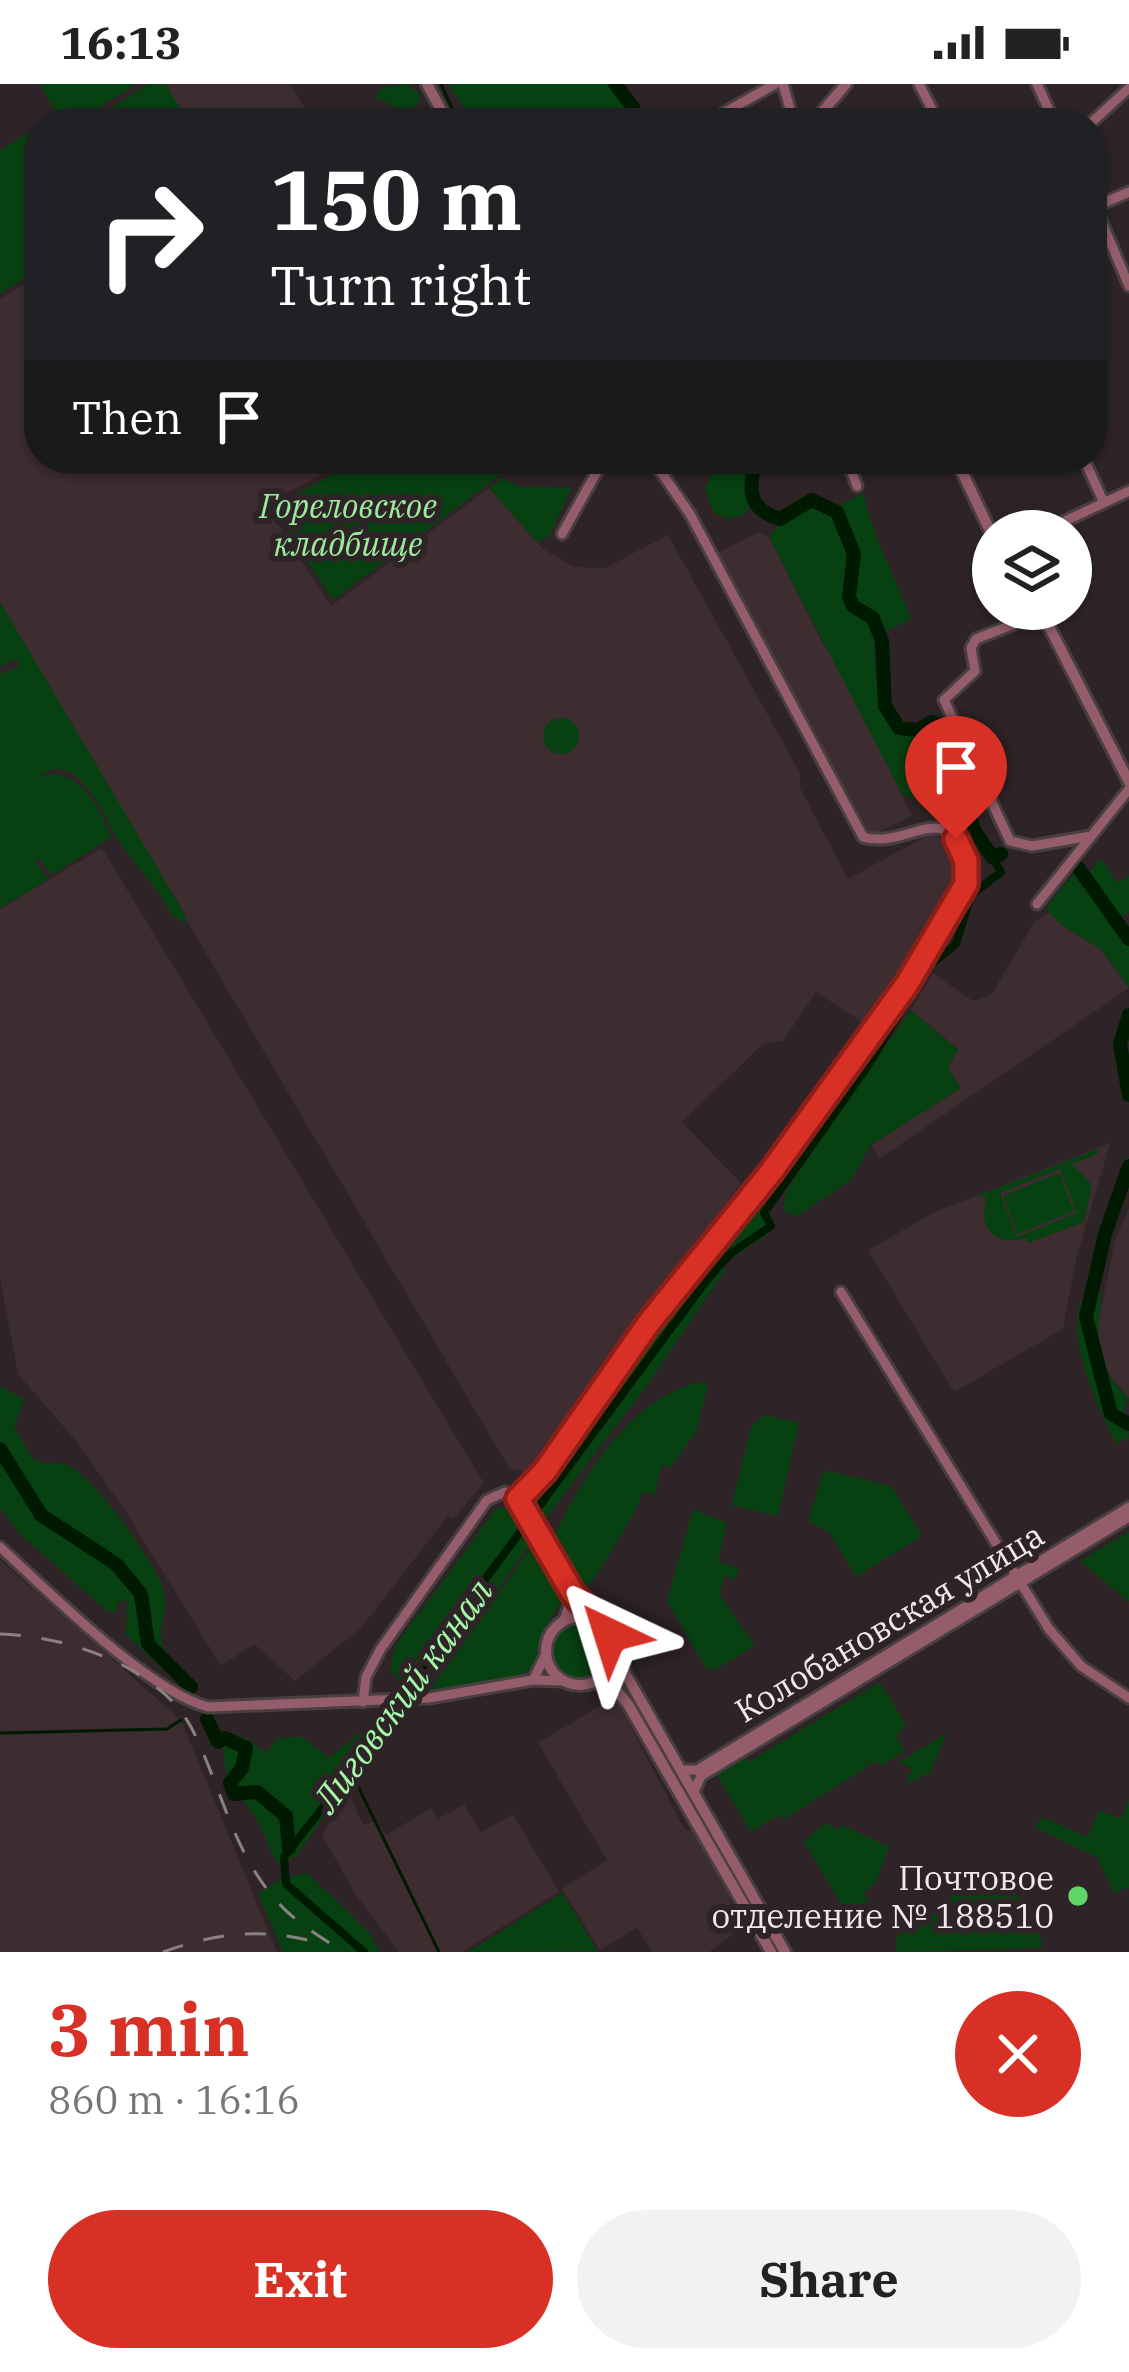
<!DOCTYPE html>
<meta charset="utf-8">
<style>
:root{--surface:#fff;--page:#f2f2f2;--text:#222;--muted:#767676;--accent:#d93025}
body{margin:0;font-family:"IBM Plex Serif",serif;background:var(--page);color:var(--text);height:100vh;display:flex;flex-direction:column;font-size:45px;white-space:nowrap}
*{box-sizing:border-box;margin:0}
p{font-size:39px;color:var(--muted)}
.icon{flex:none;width:66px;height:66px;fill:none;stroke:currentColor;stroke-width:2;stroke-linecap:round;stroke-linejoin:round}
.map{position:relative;height:1868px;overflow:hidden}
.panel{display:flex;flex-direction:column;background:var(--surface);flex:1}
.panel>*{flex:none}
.top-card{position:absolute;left:24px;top:24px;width:1083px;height:366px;border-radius:48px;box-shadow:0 3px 9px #0004;background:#202124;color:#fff;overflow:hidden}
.fabs{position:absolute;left:972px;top:426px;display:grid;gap:24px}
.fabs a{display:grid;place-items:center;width:120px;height:120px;border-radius:50%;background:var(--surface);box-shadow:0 3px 9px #0004;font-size:60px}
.pin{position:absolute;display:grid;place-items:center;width:102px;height:102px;color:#fff;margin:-123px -51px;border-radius:50% 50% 50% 0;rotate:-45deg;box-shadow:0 0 12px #0007}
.pin .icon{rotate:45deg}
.me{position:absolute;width:132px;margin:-66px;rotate:319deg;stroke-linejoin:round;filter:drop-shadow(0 0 9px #0008)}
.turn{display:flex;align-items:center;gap:42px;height:252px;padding:0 48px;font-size:54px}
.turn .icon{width:156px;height:156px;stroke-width:2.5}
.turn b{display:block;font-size:84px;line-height:102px}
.then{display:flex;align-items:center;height:114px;padding:0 48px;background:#0003;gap:24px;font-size:45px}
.round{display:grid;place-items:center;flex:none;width:126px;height:126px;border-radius:63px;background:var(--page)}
.headline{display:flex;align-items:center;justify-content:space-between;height:204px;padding:0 48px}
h1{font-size:72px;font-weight:700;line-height:90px;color:var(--accent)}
.button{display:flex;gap:24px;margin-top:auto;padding:24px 48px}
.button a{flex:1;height:138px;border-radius:72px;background:var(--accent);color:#fff;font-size:48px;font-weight:700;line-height:138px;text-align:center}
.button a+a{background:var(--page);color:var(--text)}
.status{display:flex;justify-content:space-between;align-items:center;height:84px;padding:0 60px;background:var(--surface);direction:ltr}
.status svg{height:33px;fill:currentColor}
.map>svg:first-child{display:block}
.built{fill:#3d2c30}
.green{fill:#074111;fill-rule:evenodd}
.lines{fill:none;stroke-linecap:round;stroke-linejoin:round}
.stream{stroke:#001a01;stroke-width:3}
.canal{stroke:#001a01;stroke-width:8}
.river{stroke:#001a01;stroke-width:14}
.minor-casing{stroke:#493f42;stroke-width:15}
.tertiary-casing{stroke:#493f42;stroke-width:16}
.minor{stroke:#955d6c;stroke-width:9}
.tertiary{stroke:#955d6c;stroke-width:10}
.rail{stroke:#8a8183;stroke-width:3;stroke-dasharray:21 21;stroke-linecap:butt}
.route-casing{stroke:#8d1f18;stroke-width:30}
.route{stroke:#d93025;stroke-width:21}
.poi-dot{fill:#61d46a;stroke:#2e2326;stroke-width:4.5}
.labels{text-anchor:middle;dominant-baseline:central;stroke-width:12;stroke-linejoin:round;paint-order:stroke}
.park-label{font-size:33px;font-style:italic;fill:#9aec9c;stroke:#2e2326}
.street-label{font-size:33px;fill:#f1eaeb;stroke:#2e2326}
.poi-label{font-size:33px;fill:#f1eaeb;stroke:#2e2326;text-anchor:end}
.water-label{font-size:36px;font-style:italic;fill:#a4f7a7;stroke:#2e2326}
</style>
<div class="status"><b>16:13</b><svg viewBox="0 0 49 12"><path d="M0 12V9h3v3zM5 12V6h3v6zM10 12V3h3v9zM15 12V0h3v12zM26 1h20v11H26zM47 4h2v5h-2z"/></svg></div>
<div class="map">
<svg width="1129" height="1868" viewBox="0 0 1129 1868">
<rect width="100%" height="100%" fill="#2e2326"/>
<!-- built -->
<path class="built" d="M163 0H290L314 39H186Z
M39 190V375H351L265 420 331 522 489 404 543 465 575 483 605 484 668 451 800 689V704L848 795 936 747 960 791 955 818 868 942 816 908 783 957 762 961 682 1038 741 1099 532 1389 509 1384 0 519V215Z
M758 448 769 453 822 558 840 582 912 732 871 751 717 469Z
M102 764 484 1399 453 1435 448 1432 361 1544 295 1597 254 1560 221 1582 126 1428 77 1358 18 1290 0 1195V825Z
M1049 828 1102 866 1129 904 879 1075 871 1061 961 1004 948 983 958 965 911 926 933 889 973 917 991 911 1035 837Z
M1110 1059 1076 1176 1063 1245 954 1308 868 1166 935 1128Z
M1129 1124V1314L1109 1291 1097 1264V1245L1115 1155Z
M0 1476 181 1636 277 1868H0Z
M615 1613 685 1746 693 1747 727 1804 738 1847 709 1868H652L637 1844 600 1866 562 1805 607 1776 538 1659Z
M348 1707 363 1741 375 1737 386 1751 431 1724 438 1735 464 1720 481 1748 513 1730 559 1808 462 1868H399L356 1811 322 1751Z"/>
<!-- green -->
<path class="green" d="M39 0H132L134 2 73 39H63Z
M149 0H166L188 39H87Z
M407 0 419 9 420 19 390 36 395 23 375 13 382 3Z
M448 0H611L631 34 628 39H475Z
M39 43V186L0 210V66Z
M363 375H500L511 383 333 516 272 423Z
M734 375H753L747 402 751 421 744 431 728 435 714 429 705 405 713 387 735 381Z
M503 394 520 403 571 404 550 451 538 459 489 404Z
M863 409C873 453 894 491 911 535L885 548V554L874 530 859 524 852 512 857 473 836 423Z
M811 423 832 428C856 475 845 473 846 518L872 539C877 564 870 645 905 650 913 651 926 646 934 644L946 658 964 725 940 736 923 710 916 715 902 710 769 453 787 433Z
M0 518 186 832 184 839 172 831C158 805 138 784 121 760 104 736 78 659 37 694 74 677 99 720 111 753L53 791 38 774 40 765 36 779 49 795 0 824V590L19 583 17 574 0 583Z
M543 652a18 18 0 1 1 36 0a18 18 0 1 1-36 0Z
M1101 774 1117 799 1129 792V828L1117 836 1086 793Z
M1076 786 1129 860V904L1102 866 1061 841 1046 824Z
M911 926 958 966 948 983 961 1004 871 1061 850 1097 797 1132 784 1127 785 1110 799 1087Z
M1098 1065 1099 1069 1072 1080 1092 1101 1084 1138 1028 1159 1025 1154C996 1163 976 1143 987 1114L977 1112ZM1060 1085 1077 1129 1017 1153 1000 1109Z
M1059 1089 1074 1127 1018 1150 1003 1112Z
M757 1120 770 1137V1149L732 1174 721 1164Z
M718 1175 726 1185 643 1307 545 1435 539 1433 536 1418 674 1222Z
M1102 1208C1096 1250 1095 1284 1129 1314L1124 1327 1129 1353 1117 1360C1098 1326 1065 1252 1082 1216Z
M703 1298 708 1301 696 1348 671 1383 662 1381 655 1410 643 1408C640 1422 595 1497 586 1504L555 1452C581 1393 636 1308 703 1298Z
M0 1302 24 1315 14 1344 33 1375C46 1383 58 1376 69 1382 96 1395 150 1472 161 1500 176 1536 140 1553 183 1584L181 1593 160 1583 126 1551 127 1516 118 1518 117 1528H108L18 1448 0 1424Z
M763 1331 799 1339 778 1432 732 1421 751 1343Z
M824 1386 891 1402 922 1452 856 1493 829 1448 808 1437Z
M497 1424H512L533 1456 428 1603 406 1601 390 1587 395 1562Z
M693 1426 727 1439 718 1478 739 1484 736 1495 724 1492 720 1511 755 1562 714 1586 706 1584 667 1517Z
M1129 1448V1518L1080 1477Z
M537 1455 564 1513 543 1547 535 1579 519 1595 430 1606Z
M551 1567a29 29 0 1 1 58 0a29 29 0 1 1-58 0Z
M880 1598 906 1641 896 1653 905 1667 881 1682 876 1677 783 1736 779 1731 751 1748 717 1691 745 1674 749 1678Z
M400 1629 399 1639 344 1703 297 1772 278 1779C268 1766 266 1750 257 1736 235 1702 222 1699 223 1652L244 1653 266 1669 277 1654 303 1653 329 1674 382 1631Z
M947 1649 930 1689 906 1700 912 1684 899 1678Z
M1129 1715V1803L1114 1809 1097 1773 1036 1744 1041 1733 1088 1753 1099 1726 1121 1735Z
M825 1739 839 1746 842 1741 889 1763 876 1799 864 1808 868 1817 845 1826 804 1758Z
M307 1789 368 1847 380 1868H283L258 1809 283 1794Z
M968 1795 1028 1816 1043 1864 896 1868 897 1852 933 1831Z
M562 1809 598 1867 468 1868Z"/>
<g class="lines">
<!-- stream -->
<path class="stream" d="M441 0 459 39
M0 1649 167 1645 181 1636
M351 1688 439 1868"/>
<!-- canal -->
<path class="canal" d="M364 1868 286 1800 284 1773 391 1637 475 1509 706 1197 731 1169 771 1142 764 1129 866 985 928 883 956 860 971 811 1001 788 992 773"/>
<!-- river -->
<path class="river" d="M615 0 633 23 635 39
M756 375C748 405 747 425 780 435L812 416 837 428 854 470 849 513 853 522 873 534 882 557 885 622 899 644 918 646 932 638 942 642 974 746 992 773 1001 770
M1077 782 1129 855
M1129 931 1120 960 1129 1011
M1129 1082 1105 1150 1086 1233 1111 1330 1129 1340
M0 1365 41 1431 116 1480 141 1510 148 1560 191 1603
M207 1635 218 1658 225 1654 246 1664 242 1684 230 1699 234 1710 257 1708 286 1732 289 1764"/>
<defs>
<path id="minor" d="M783 0 794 39
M919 0 939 39
M1037 0 1055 39
M706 39 775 0
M1091 39 1129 4
M1092 115 1129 202
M1092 124 1129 108
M847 375 857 402
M1084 375 1104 419
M1044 447 1129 407
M562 450 604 375
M1042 529 976 555 971 564 975 587 944 616 1010 757 1032 762 1091 752
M1037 820 1129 705
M841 1208 1049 1545 1081 1582 1129 1614
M518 1415 545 1387 648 1241 816 1027 938 852 968 791C955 704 909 767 863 753L690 430 652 375
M518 1415 573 1508 596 1537
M0 1463C49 1508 148 1607 208 1623L429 1614 533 1596 564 1597
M564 1537 573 1508
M533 1596 546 1570
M363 1618 366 1593 380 1566 487 1416 505 1408 518 1415
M681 1686H697L1129 1423
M694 1708 701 1692 1129 1433"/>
<path id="tertiary" d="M427 0 448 39
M813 39 846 0
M956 375 993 453
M1040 525 1129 698
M546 1567a34 34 0 1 1 68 0a34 34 0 1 1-68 0Z
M614 1570 785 1868
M596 1597 615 1604 629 1622 771 1868"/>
</defs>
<!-- minor casing -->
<use href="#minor" class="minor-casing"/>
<!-- tertiary casing -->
<use href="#tertiary" class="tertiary-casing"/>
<!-- minor -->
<use href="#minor" class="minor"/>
<!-- tertiary -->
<use href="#tertiary" class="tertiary"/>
<!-- rail -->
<path class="rail" d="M0 1550C66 1552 157 1581 191 1643 219 1697 231 1761 270 1809 289 1834 315 1850 341 1866
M163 1868C215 1849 264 1843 318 1859"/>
</g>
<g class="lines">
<defs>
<path id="route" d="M610 1551 572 1508 518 1415 545 1387 648 1240 771 1088 907 900 966 800V777L956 755"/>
</defs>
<!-- route casing -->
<use href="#route" class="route-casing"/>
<!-- route -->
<use href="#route" class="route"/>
</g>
<!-- markers -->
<circle class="poi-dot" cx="1078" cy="1812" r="12"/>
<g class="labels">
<!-- park labels -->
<g class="park-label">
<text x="348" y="421">Гореловское<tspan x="348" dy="38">кладбище</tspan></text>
</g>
<!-- street labels -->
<g class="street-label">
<text transform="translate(889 1538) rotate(-31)">Колобановская улица</text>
</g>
<!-- poi labels -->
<g class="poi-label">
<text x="1054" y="1793">Почтовое<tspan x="1054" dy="38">отделение № 188510</tspan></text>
</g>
<!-- water labels -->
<g class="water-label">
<text transform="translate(402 1611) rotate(-54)">Лиговский канал</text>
</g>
</g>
</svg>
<div class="fabs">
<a><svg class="icon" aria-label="layers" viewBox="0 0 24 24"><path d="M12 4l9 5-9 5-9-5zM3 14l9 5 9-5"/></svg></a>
</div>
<div class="pin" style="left:956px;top:755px;background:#d93025"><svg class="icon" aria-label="arrive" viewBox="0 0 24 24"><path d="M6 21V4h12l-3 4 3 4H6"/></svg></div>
<svg class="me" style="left:610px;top:1551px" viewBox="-20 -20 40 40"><path d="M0-17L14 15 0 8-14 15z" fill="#d93025" stroke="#fff" stroke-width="4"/></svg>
<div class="top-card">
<div class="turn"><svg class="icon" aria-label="right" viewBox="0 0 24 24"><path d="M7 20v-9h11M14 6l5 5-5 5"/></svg><div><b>150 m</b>Turn right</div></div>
<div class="then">Then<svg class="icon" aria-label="arrive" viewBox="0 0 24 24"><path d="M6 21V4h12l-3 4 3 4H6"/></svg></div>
</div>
</div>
<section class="panel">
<div class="headline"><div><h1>3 min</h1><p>860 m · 16:16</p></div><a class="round" style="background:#d93025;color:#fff"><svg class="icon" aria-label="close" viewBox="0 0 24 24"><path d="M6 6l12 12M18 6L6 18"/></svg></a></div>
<div class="button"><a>Exit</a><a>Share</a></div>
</section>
